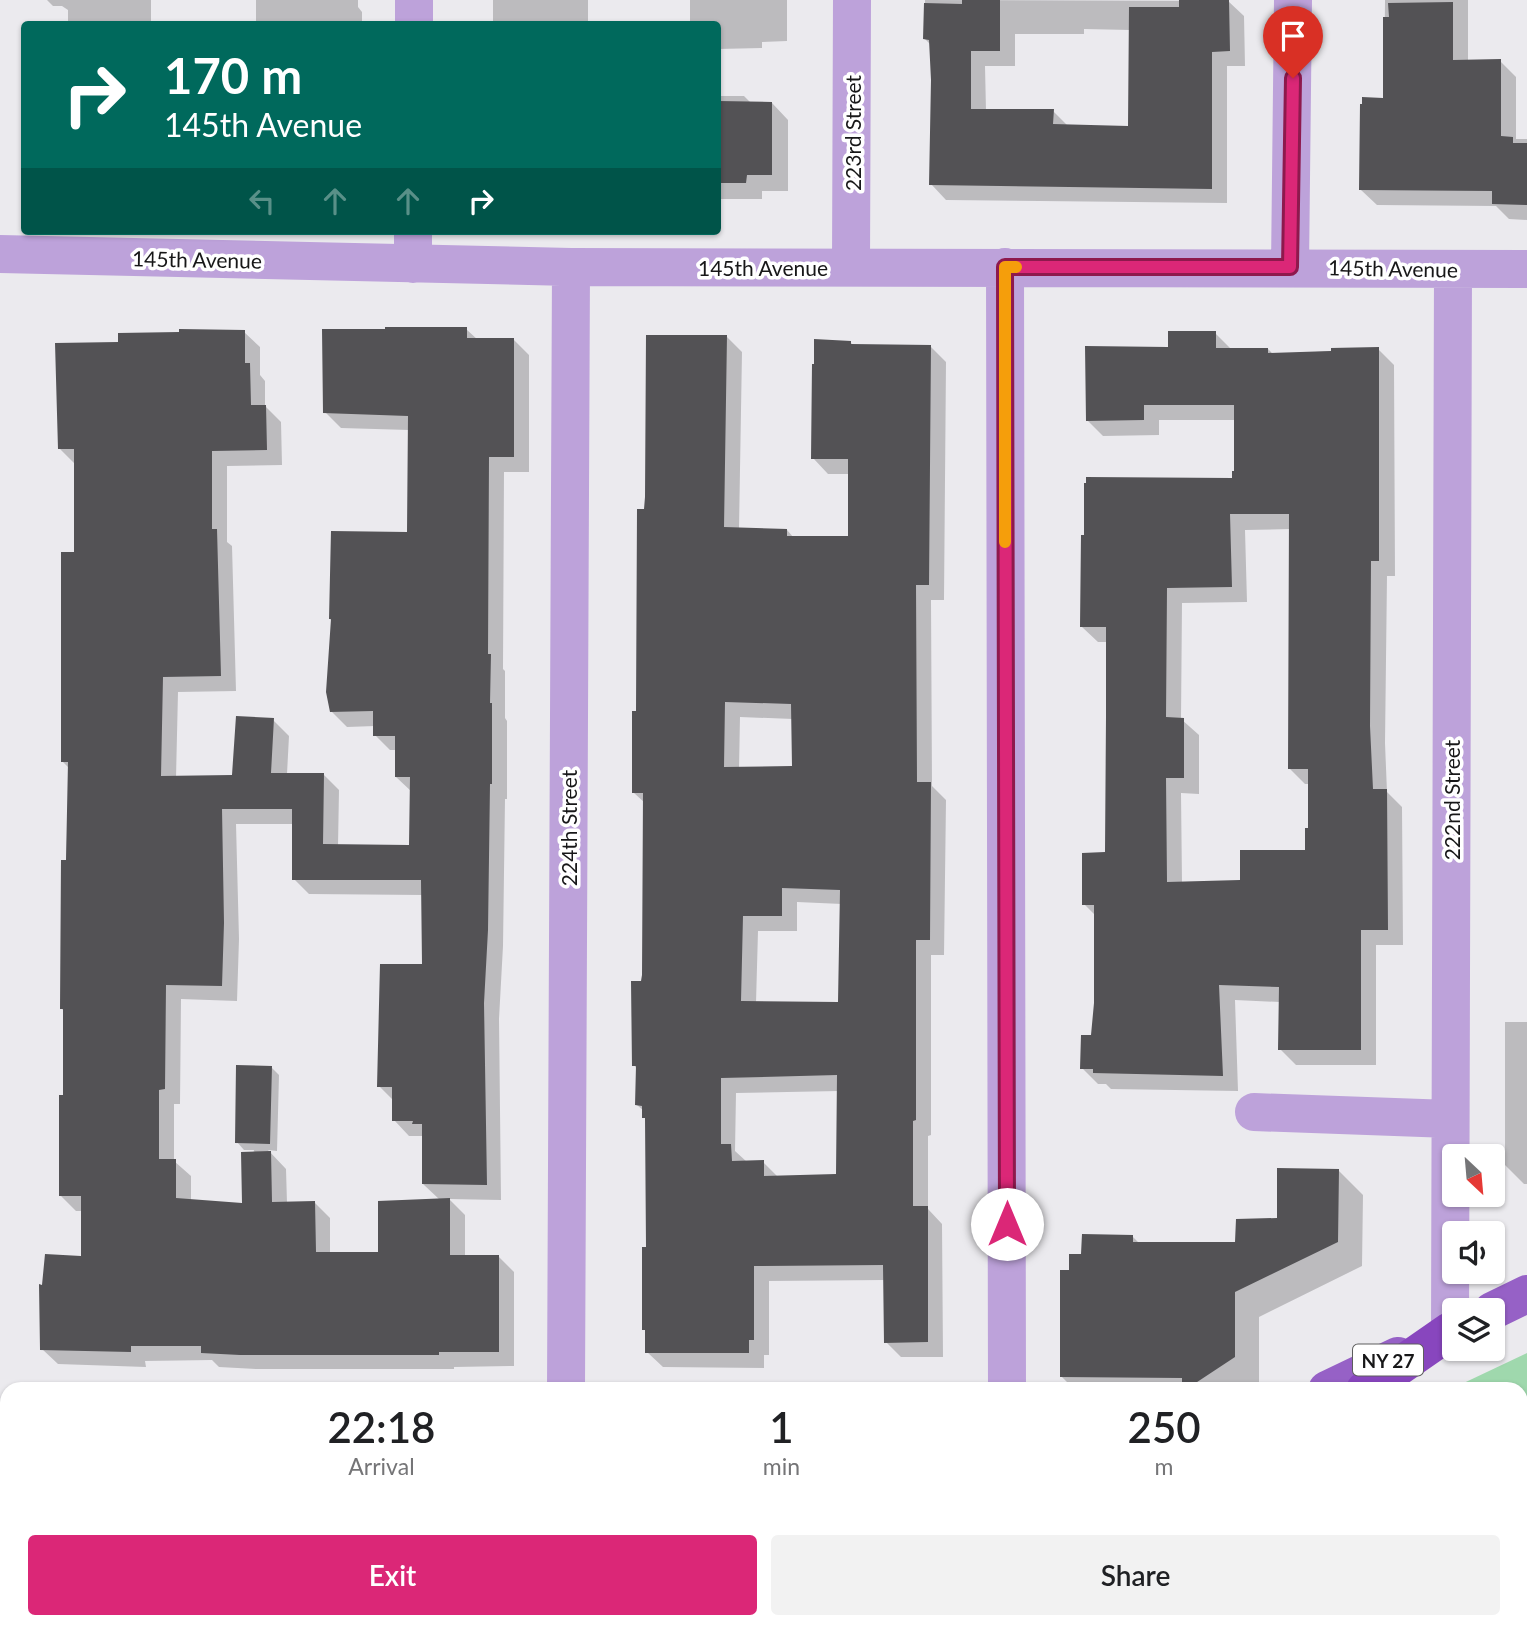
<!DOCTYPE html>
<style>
:root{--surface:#fff;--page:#f2f2f2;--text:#202124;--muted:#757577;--accent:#db2777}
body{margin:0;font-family:Lato,sans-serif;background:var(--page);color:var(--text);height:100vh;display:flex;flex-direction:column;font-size:26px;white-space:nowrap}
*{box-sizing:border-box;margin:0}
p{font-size:23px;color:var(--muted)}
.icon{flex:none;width:38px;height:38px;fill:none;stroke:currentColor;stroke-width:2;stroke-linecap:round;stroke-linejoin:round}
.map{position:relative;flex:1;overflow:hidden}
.drawer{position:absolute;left:0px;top:1382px;width:1528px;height:247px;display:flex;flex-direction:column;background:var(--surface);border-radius:21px 21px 0 0;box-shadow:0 2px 5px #0004}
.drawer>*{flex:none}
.guide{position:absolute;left:21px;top:21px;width:700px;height:214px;border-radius:7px;box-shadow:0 2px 5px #0004;background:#00695c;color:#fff;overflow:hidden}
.needle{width:46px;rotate:154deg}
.buttons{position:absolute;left:1442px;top:1144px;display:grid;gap:14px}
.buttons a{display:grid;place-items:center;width:63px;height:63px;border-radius:7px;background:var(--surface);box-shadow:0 2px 5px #0004;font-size:35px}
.pin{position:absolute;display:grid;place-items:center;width:60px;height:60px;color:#fff;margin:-72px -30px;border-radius:50% 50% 50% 0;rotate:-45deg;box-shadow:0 0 7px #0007}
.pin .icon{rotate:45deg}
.me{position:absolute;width:77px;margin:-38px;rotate:0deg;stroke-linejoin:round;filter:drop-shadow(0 0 5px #0008)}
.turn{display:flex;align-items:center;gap:24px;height:147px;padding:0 28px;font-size:32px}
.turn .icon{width:91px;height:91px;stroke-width:2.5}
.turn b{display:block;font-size:49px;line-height:60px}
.lanes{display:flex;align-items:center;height:66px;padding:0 28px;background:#0003;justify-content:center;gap:35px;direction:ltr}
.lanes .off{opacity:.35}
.eta{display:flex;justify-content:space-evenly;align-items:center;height:119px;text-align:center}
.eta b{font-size:42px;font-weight:600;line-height:49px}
.primary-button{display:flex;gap:14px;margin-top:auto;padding:14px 28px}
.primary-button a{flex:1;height:80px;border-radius:7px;background:var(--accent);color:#fff;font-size:28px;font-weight:600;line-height:80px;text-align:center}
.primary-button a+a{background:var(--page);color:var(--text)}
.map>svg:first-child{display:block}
.green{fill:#9fd8ad}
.shadow{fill:#0003;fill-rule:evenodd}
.building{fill:#535255;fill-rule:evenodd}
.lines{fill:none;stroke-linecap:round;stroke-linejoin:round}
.minor{stroke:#bda2da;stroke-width:38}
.major{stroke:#9661c6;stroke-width:38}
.highway{stroke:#8846be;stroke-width:38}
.route-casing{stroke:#8e194d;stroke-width:18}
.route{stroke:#db2777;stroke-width:12}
.slow{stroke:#f59e0b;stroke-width:12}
.labels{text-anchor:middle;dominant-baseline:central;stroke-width:7;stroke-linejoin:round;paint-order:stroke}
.shield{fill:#fff;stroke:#5d5d5d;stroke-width:2}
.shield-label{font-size:19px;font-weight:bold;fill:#171718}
.street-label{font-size:21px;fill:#171718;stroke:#fff}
</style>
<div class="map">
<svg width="1527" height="1628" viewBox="0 0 1527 1628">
<rect width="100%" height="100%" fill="#ebeaee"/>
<!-- green -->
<path class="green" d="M1527 1353V1418L1521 1421V1390L1451 1389Z"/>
<!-- shadow -->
<path class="shadow" d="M47 0H151V21H256V0H358V7L362 12V24H68V10L62 6H53Z
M493 0H588V24H493Z
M690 0H787V41L762 42V48L718 49V24H690Z
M925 0 1228 1 1244 16 1245 66H1227V203L946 200 931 184V45L925 39ZM1084 29 1130 30V128L1068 126 1053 111H986L985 66H1015V34H1084Z
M1385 0H1468V62L1500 61 1516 77V139H1527V220L1509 219 1496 206 1377 205 1361 190 1384 99Z
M718 96H744L751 103H772L788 120V191H762V199H718Z
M466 329 478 340H514L529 355V472H504L503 669 505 671V718L507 721V799H505L503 946 499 1019 501 1200 449 1199 465 1215V1257L498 1256 514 1272V1366L454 1367V1369H256L219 1367 212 1360 145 1361 146 1367 58 1364 42 1349 83 1257V1211H76L61 1196 64 1097V1011L62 1009 69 768 62 761 75 554V464L60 449 120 344 244 332 260 347V375L265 381V406L281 422 282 465 227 466V542L232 546 236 691 178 692 176 778 234 777 273 720 289 736 287 774H323L339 790 338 846H411L412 792 396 777V750H390L375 735V726L347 727 331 711 332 621 330 619 409 534V430L341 428 325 412ZM236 824H294V879L309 894 423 895 424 966 379 1086 394 1101V1120L409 1136H424L423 1184 440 1200 380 1254H330V1218L314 1202 287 1203 286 1169 268 1150 277 1151 279 1075 271 1067 237 1142 244 1150H254L243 1205 191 1201V1176L174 1161V1104H180L181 999 237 1001 239 939Z
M1215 333 1232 350 1268 349 1273 354 1378 349 1394 365 1395 576H1387L1385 743 1387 792 1402 807 1403 945H1376V1065H1296L1280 1049V1002L1235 1000 1238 1091 1111 1089 1106 1084H1098L1082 1068 1092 1037 1096 1004V916L1084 904 1106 854 1107 642H1098L1082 627 1234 480 1236 420H1159V435L1103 436 1087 420 1170 348ZM1291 529 1289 768 1305 784H1310V830L1307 852 1241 881 1182 883 1181 793 1199 794V735L1181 719 1182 603 1247 602 1245 530Z
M727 337 742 352 739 529 787 530 794 538H850V474H828L813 458 850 342 854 346 931 347 946 362 944 600H931L932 786 946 800 944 955H931V1135L928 1136V1209L942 1224 943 1357H901L886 1342 885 1280 769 1281V1355H764V1368L663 1367 647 1352V1332L644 1329 648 1249 646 1119 644 1111 637 1105V1069L634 1065 643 983 645 803 634 793 645 511ZM740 717 793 719 794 768 739 769ZM797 902 842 904 840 1004 756 1003 758 931H797ZM839 1091 838 1175 778 1177 763 1162H747L735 1151 736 1093Z
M1505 1022H1527V1184H1524L1505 1165Z
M1338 1170 1363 1195 1362 1266 1259 1317V1382L1247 1390H1075L1061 1376 1071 1272 1083 1256 1132 1236 1139 1243 1237 1244 1279 1220Z
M64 1622H116V1628H64Z
M398 1622H489L494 1628H398Z
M619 1622H762L750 1628H619Z"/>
<!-- building -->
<path class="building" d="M962 0H1000V51H971V109H1054L1053 124 1128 126 1129 7H1179V0H1229L1230 51 1212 52V189L929 185 931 80 929 40 923 39 924 3 962 4Z
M1453 2V60L1501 59V136L1513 137V143H1527V205L1492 204V191L1359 190 1360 104H1362V97L1383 98V17H1389L1388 3Z
M718 101 772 102V175H747L746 183H718Z
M385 327H467V338H514V457H489L488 654H491L490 703H492V784H490L488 930 484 1003 487 1185 422 1184V1124H412L413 1121H392V1087H377L380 964H422L421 880H292V809H222L224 923 222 986 166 985 165 1089 159 1090V1159H176V1198L242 1203 241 1152 271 1151 272 1202 315 1201 316 1252H378V1201L450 1198V1255H499V1352H439V1355H240L201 1353V1346H131V1352L40 1350 39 1284 42 1285 45 1254 81 1256V1196H59V1095H63V1009H60L61 860H66L68 762H61V552H74V449H58L55 343 118 342V333L179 332V329L245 330V363H250L251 405H266L267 450 212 451V529H217L221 676 163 677 161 776 232 775 236 716 274 718 271 773H324L323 844 409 845 410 777H395V736H373V711L330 712 326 692 331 619H329L331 531 407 532 408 416 323 413 322 329H385Z
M1168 331H1216V348H1268V353L1331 351V348L1379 347V561H1371L1370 726 1373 789H1387L1388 930H1361V1050H1278L1279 987 1219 985 1223 1076 1093 1073V1069H1080L1081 1035H1091L1094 1003V905H1082V853L1105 852 1106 717V627H1080L1081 535H1084V483H1086V477L1232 478V471H1234V405H1144V420L1086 421 1085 346 1168 347ZM1230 514H1289L1288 769H1308V828H1305V850H1240V880L1167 882 1166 778H1184V718L1166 717 1167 588 1232 587Z
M646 335H727L724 527 787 529V536H848V459H811L812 364H814V339L851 341V344L931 345 929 585H916L917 782H931L930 940H916V1120L913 1121V1206H928V1342L884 1343 883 1265 754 1266V1340H749V1353H645V1330H642V1247H646L645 1118H642V1106L635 1105 636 1066H632L631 981H641L642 975 643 793H632V711H636L637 509H644L645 497ZM725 702 791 704 792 766 724 767ZM782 888 840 890 838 1002 741 1001 743 916H782ZM837 1075 836 1174 764 1176V1160L732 1161 731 1144H721V1078Z
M236 1065 272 1066 270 1144 235 1143Z
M1277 1168 1339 1169 1338 1242 1235 1292V1357L1185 1390H1182V1378L1060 1377V1270H1069V1254H1081L1082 1234 1133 1235V1242H1235L1236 1219 1277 1218Z"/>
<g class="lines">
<!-- minor -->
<path class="minor" d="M414 24V0
M0 254 571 267 1527 269
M413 264V231
M851 267 852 0
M1005 267 1007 1390
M1290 267 1293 0
M1254 1112 1450 1119
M1450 1331 1453 269
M566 1390 571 267
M0 1427H7
M570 1622V1628"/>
<!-- major -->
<path class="major" d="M1492 1311 1527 1294
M1327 1390 1398 1356
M834 1628 846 1622"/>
<!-- highway -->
<path class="highway" d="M1365 1390 1450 1331
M1521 1474 1527 1471
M1521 1556 1527 1553
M1047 1628 1054 1622
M1204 1628 1215 1622
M1371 1628 1383 1622"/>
</g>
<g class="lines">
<defs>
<path id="route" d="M1007 1224 1005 267H1290L1293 78"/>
</defs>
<!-- route casing -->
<use href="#route" class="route-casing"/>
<!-- route -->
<use href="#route" class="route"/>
<!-- slow -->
<path class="slow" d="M1005 542V267H1016"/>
</g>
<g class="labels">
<!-- shield labels -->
<rect class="shield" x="1353" y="1344.5" width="70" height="31" rx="5"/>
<g class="shield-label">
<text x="1388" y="1360">NY 27</text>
</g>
<!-- street labels -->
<g class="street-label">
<text transform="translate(852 133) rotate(-90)">223rd Street</text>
<text transform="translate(197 259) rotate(1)">145th Avenue</text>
<text x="763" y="267">145th Avenue</text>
<text transform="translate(1393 268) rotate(1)">145th Avenue</text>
<text transform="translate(1451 800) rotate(-90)">222nd Street</text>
<text transform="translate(568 828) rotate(-90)">224th Street</text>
</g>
</g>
</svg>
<div class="buttons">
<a><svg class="needle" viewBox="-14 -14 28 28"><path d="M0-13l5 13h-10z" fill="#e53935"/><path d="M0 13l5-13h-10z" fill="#757577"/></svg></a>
<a><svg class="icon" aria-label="sound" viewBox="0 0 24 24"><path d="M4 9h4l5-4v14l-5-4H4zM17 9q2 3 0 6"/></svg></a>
<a><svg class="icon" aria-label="layers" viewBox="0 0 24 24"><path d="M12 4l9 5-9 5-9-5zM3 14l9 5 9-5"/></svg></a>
</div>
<div class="pin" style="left:1293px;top:78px;background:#d93025"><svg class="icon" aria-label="arrive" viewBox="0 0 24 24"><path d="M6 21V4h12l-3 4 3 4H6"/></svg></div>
<svg class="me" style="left:1007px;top:1224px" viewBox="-20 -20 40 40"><circle r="19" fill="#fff"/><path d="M0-13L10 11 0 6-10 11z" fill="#db2777"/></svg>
<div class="guide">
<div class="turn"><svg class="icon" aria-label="right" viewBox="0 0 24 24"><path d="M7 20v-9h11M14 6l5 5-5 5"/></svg><div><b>170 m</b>145th Avenue</div></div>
<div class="lanes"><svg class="icon off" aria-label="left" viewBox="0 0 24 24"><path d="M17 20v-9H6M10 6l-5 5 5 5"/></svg><svg class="icon off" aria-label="ahead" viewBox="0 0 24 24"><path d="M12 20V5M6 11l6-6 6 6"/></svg><svg class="icon off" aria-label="ahead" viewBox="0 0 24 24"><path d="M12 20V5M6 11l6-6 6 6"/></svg><svg class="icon" aria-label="right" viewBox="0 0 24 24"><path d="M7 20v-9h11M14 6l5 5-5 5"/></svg></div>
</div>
<section class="drawer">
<div class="eta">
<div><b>22:18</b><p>Arrival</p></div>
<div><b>1</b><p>min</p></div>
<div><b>250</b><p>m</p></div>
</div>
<div class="primary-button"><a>Exit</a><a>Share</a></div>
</section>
</div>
